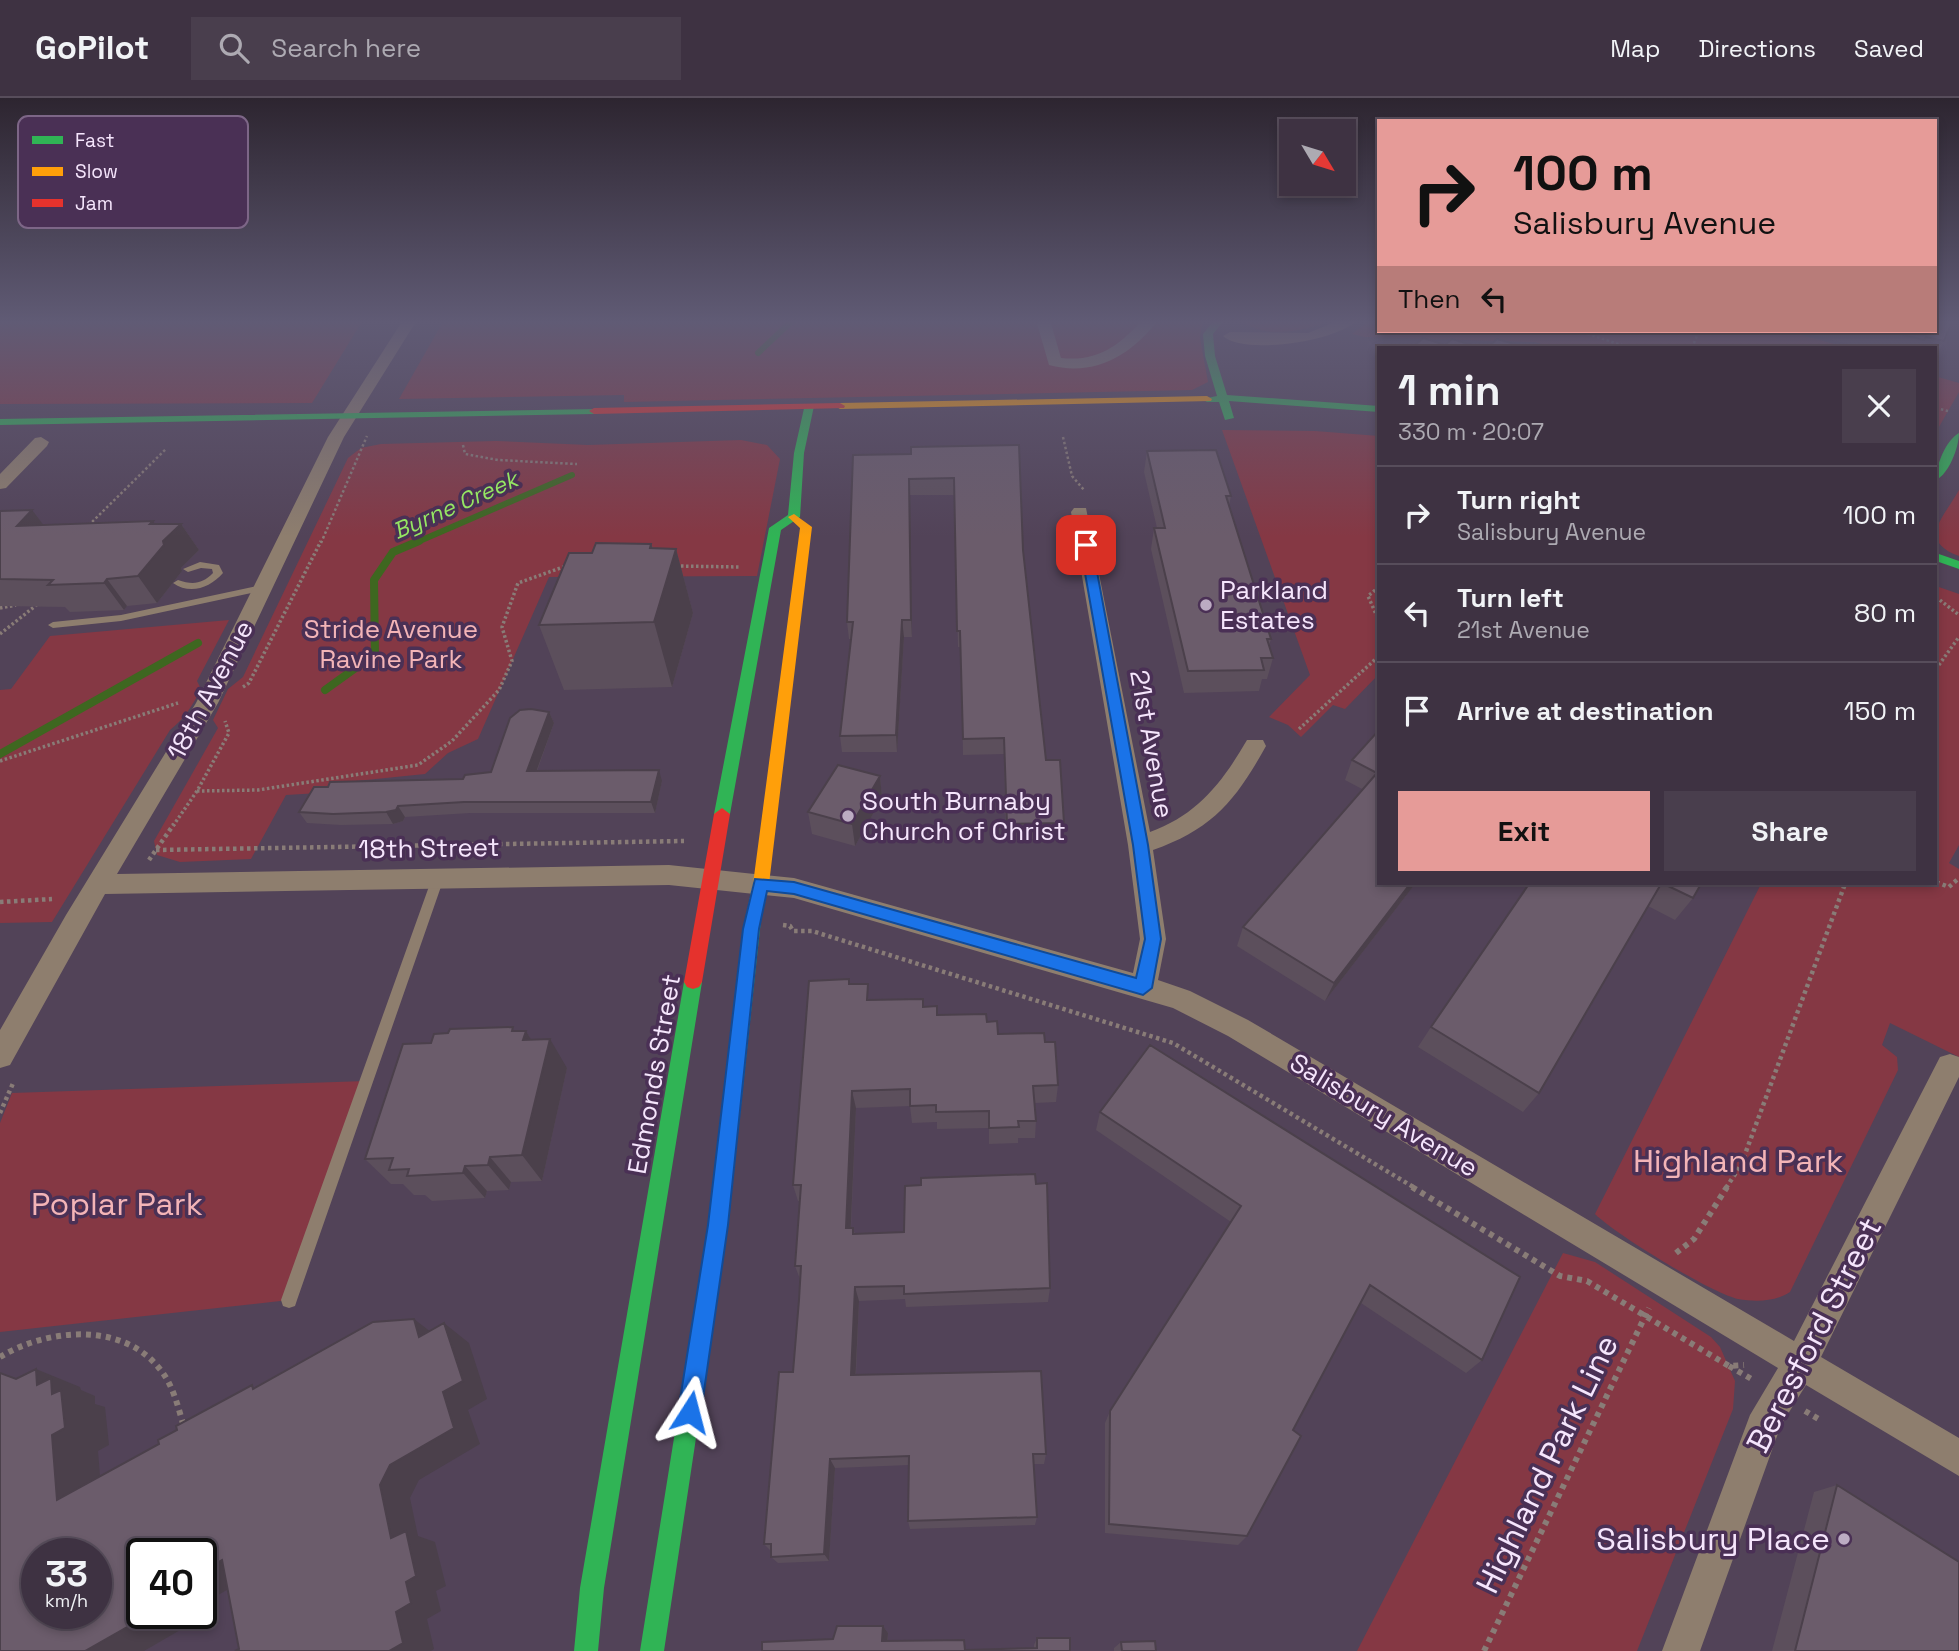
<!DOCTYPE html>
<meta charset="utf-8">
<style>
:root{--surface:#3e3242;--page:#493e4d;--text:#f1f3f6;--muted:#adaab2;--line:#574d5b;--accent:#e69b98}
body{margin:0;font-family:"Space Grotesk",sans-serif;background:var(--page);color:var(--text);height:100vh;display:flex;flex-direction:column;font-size:26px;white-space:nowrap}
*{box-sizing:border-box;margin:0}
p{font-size:23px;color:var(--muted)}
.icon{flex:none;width:38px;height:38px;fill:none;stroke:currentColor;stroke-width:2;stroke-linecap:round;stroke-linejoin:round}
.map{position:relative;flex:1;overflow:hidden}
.side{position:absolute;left:1377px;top:248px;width:560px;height:539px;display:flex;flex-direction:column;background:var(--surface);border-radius:0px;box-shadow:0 4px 10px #0003,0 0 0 2px var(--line)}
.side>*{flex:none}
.top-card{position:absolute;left:1377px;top:21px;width:560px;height:214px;border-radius:0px;box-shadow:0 4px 10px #0003,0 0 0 2px var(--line);background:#e69b98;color:#111;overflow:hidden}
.needle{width:46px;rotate:128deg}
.fabs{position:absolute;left:1279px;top:21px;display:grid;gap:14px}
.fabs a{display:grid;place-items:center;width:77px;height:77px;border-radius:0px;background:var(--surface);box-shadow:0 4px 10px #0003,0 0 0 2px var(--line);font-size:35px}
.speed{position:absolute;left:21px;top:1440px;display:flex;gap:14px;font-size:35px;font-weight:700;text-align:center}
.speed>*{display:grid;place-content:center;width:91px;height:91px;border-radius:50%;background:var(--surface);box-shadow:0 4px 10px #0003,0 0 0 2px var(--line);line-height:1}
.speed small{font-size:18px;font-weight:400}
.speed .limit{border:4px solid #111;border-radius:10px;background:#fff;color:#111}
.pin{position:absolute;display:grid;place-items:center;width:60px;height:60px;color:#fff;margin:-30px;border-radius:14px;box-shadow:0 4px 10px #0006}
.me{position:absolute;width:77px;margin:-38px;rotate:9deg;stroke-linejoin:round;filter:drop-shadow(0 0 5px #0008)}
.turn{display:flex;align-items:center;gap:24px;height:147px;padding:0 21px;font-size:32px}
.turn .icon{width:91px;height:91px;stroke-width:2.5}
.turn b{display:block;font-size:49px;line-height:60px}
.then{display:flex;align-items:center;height:66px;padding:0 21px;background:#0003;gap:14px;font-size:26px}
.round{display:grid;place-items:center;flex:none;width:74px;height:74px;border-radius:0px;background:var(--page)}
.head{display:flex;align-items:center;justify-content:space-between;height:119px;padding:0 21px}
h1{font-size:42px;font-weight:700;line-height:52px}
.button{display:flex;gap:14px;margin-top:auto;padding:14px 21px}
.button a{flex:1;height:80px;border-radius:0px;background:var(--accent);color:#111;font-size:28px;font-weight:700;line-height:80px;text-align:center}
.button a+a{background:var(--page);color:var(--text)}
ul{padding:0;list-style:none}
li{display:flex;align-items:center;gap:21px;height:98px;padding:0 21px;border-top:2px solid var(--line)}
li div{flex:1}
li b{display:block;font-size:26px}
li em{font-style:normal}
header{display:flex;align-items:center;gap:42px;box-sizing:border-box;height:98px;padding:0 35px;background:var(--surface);border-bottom:2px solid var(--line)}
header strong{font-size:33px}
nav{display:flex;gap:38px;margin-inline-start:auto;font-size:24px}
.search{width:490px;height:63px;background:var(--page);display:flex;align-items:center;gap:18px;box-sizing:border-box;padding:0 24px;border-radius:0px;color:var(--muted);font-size:26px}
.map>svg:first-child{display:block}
.green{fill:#853844}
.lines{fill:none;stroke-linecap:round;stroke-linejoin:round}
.stream-far1{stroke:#3e6720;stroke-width:6}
.stream{stroke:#3e6720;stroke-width:8}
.path-far3{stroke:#897c77;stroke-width:2.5;stroke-dasharray:2.5 2.5;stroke-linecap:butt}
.path-far2{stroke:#897c77;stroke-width:3.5;stroke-dasharray:2.5 2.5;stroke-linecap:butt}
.path-far1{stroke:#897c77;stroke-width:4.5;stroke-dasharray:3.5 3.5;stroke-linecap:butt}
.path{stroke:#897c77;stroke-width:6;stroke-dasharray:5 5;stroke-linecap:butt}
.lane{fill:#8e7e6e;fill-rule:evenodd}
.street{fill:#8e7e6e;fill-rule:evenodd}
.fast{fill:#30b455;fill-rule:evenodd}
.slow{fill:#ff9f0a;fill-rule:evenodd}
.jam{fill:#e5322d;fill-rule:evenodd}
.wall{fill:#5c4f5c}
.shaded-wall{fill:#4b404b}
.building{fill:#6b5c6b;stroke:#4b404b;stroke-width:2;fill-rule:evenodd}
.route{fill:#1a73e8;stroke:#114b97;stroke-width:2}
.poi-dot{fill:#bcacc3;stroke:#4a3055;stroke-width:2.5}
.labels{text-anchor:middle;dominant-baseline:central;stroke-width:7;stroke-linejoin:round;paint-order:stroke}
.far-water-label{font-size:23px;font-style:italic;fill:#95e663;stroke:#4a3055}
.poi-label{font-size:26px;fill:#f5e5fc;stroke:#4a3055;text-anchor:start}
.park-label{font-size:26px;fill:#f3b4b7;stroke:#4a3055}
.street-label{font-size:26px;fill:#f5e5fc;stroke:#4a3055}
.near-park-label{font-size:32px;fill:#f3b4b7;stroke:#4a3055}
.near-street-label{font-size:32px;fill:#f5e5fc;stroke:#4a3055}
.near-poi-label{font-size:32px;fill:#f5e5fc;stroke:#4a3055;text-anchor:end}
.key{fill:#4a3055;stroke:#7d6687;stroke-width:2}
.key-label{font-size:19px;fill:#f5e5fc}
</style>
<header>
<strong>GoPilot</strong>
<div class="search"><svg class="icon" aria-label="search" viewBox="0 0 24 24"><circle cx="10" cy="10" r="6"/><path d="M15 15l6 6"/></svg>Search here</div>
<nav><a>Map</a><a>Directions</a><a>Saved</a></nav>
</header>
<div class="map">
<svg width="1959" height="1553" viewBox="0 0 1959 1553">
<rect width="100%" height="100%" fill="#524358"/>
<!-- green -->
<path class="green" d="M0 222H363L312 305 0 306Z
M444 222H1203L1200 240 1208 284 1192 292 624 304V297L399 301Z
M1241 222H1331C1307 233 1262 242 1241 222Z
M1370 222H1379V233H1786L1849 250H1555L1535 244 1365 239 1352 236Z
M1936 274 1939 275 1938 279 1959 285V294L1936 334Z
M1222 332 1315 333 1379 338V576L1345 611 1333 607 1301 639 1288 627 1269 619 1310 577Z
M741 342 767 347 780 361 757 478 549 479 478 641 448 655 425 676 356 683 336 694 286 697 251 761 180 764 157 757 154 743 218 630 213 622 228 591 243 579 348 360 361 350 381 346 496 343 588 347Z
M1959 392V458C1917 442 1943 421 1959 392Z
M1936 488 1959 496V747L1949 765 1959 771V959L1890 925 1882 947 1897 959 1898 972 1790 1194C1775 1204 1755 1204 1738 1201 1711 1195 1615 1136 1595 1116L1761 786H1936Z
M229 522 197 583 201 591C192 608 185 620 170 632L52 824 0 825V592L11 591 50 538Z
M366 983 289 1202 0 1234V1025L12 995Z
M1563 1155 1595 1164 1711 1239 1720 1249 1735 1283 1733 1311 1637 1553H1357Z"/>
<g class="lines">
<!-- stream-far1 -->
<path class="stream-far1" d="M758 255 793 222
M415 445 572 377"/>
<!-- stream -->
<path class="stream" d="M325 592 375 556 374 482 393 454 419 443
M0 656 198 545"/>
<!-- path-far3 -->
<path class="path-far3" d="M1578 233 1631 250
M1692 250 1699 233
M1936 310 1948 313
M1063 339 1072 378 1084 392
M463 347 465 356 498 362 577 366
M85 431 166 351
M321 445 367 338"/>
<!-- path-far2 -->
<path class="path-far2" d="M676 468 741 469
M1379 489 1368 498 1379 523
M1936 499 1959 517
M0 510 16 507
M0 536 39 505
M1936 571 1959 539
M243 589 249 585 321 443
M1299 631 1379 558
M0 663 178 605
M197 693 258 692 418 667 452 643 499 592 512 563 502 529 518 485 569 467
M173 728 197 693 229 635 225 623"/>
<!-- path-far1 -->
<path class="path-far1" d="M156 752 684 743
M149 762 174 726
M1936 784 1949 789 1959 780
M0 804 52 801
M783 827 790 828 793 833H812L1173 945 1415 1090
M0 1015 14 983
M1726 1090 1741 1067 1845 786"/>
<!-- path -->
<path class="path" d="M1412 1089 1560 1178 1587 1183 1729 1268 1744 1267
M1676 1155 1694 1141 1727 1089
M0 1259C46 1231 121 1223 159 1270 173 1286 178 1309 184 1329
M1729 1268 1755 1283
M1805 1313 1822 1323
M1484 1553 1649 1210"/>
<!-- lane -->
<path class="lane" d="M200 464 219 467 223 475C210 490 190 497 173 485L178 482C193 487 202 486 213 475L212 471 201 470 188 474 183 471Z
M262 487 267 490 265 492 121 523 53 530 48 527 53 524 121 517Z
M438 775 442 777 444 780 297 1202 295 1208 289 1210 283 1208 281 1202 432 780 434 777Z"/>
<!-- street -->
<path class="street" d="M403 222H417L344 339 218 605 117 776 669 767 794 780 1133 875 1140 841 1128 747 1071 414 1074 410H1086L1150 734C1197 717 1222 685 1247 642H1263L1266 648C1236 702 1213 731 1153 752L1166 841 1158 882 1190 893 1248 922 1794 1243 1940 959 1950 956 1959 959V979L1821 1259 1959 1340V1378L1806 1287 1781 1327 1700 1553H1662L1750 1317 1778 1270 1228 938 1173 910 794 800 669 787 105 796 10 967 0 970V932L66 817 196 605 328 339Z
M1036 222H1050L1061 260C1098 264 1118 248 1143 222H1158C1131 258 1094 279 1049 267Z
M1340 222H1357C1337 244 1243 257 1223 238L1230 234 1308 235Z
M41 339 49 344 47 348 6 390 0 391V376L35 340Z"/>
<!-- fast -->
<path class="fast" d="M1214 222H1224L1213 236 1215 258 1227 297 1379 308V314L1229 303 1234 320 1225 322 1219 304H1207L1202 301 1217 298 1205 258 1203 236Z
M805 306 814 308 804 355 800 419 781 432 730 716 722 722 714 716 769 430 788 417 794 355Z
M598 311V315L594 316 0 327V321Z
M1959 335C1959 349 1949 376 1936 382 1936 367 1946 342 1959 335Z
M1936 455 1959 463V471L1936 463Z
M753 815 759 817 761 822 728 1127 664 1553H640L708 1127 745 822 747 817Z
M693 877 699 879 702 884 604 1490 598 1553H574L580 1490 684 884 687 879Z"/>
<!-- slow -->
<path class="slow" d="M1207 298 1212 301 1211 303 840 311 835 308 840 305Z
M794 416 812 429 769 786 761 822 759 827H747L745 822 753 786 800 430 788 419Z"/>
<!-- jam -->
<path class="jam" d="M840 305 845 308 844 310 594 316 589 313 594 310Z
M722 710 730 716 702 884 699 889 693 891 687 889 684 884 714 716Z"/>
</g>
<!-- wall -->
<path class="wall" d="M1936 222H1958L1954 228 1951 227 1944 243 1936 256V250H1864L1797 233H1936Z
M1019 347 1023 452 1046 662 1064 725 1063 741 1006 742 1004 656 963 657 961 549H958L955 397H910L912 539H904L897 654H842L840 638 851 541H849L847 524 911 356Z
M1147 353 1231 398 1229 408 1271 541 1269 548 1273 560 1267 581H1262L1259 593 1184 595 1151 451 1154 430H1157L1144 374Z
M0 413 43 427 181 426 199 452 181 470 182 473 157 505 127 508 124 512 70 514 65 509 0 508Z
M651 446 653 450 676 451 693 515 672 589 564 592 539 527 592 455Z
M549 614 554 625 537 673 662 683 655 715H470L405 719 403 723 393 726 341 727 307 725 299 714 328 689 463 681 491 674Z
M1379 632V786H1415L1325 903 1237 848 1243 829 1362 691 1345 682 1352 662Z
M880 678 882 700 855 748 812 736 808 714Z
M1529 786H1701L1693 800 1675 822 1648 808 1539 995 1523 1014 1418 949 1431 929Z
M849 881V886L870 902 923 909 937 917 987 924 998 936 1045 944 1058 987 1056 1004 1035 1005 1036 1023 1035 1040H1018V1045L989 1046V1030L937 1031V1024L912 1025 910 1008 856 1010 851 1130 855 1135 904 1134 1036 1086 1050 1190 1048 1204 906 1209 905 1201 859 1203 856 1277 1046 1356 1044 1366H1034L1037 1419 1035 1427 910 1431 908 1423 909 1367 835 1370 829 1463 778 1465 771 1459V1453L764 1446 793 1274 799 1202 800 1181 795 1168 800 1103H798L793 1087Z
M515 933H526L531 942 567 970 542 1083 511 1084 509 1092 487 1093 485 1100 432 1103 425 1097H414L403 1086H391L365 1061 431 945Z
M1150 947 1482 1262 1466 1275 1361 1205 1293 1332 1247 1438 1238 1447 1105 1435V1325L1110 1313 1231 1124 1096 1032 1100 1014Z
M1837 1387 1959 1553H1772L1814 1394Z
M883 1528 888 1535V1543L965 1552 1034 1551V1547L1037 1540 1070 1553H762L833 1541Z
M1121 1544 1156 1553H1114V1550Z"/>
<!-- shaded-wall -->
<path class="shaded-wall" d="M909 381 910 397 912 539 911 522Z
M32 412 52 438 17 428Z
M153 423 165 441 181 426 199 452 181 470 182 473 157 505 138 478 150 426Z
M651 446 664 491 676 451 693 515 672 589 654 524 650 450Z
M107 481 127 508 124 512 104 485Z
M902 522 904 539 897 654 896 637Z
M549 614 554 625 532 685 527 673Z
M659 672 662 683 655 715 651 704Z
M880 678 882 700 855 748 852 726Z
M398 708 405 719 403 723 393 726 386 714Z
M1410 786H1415L1325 903 1334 885Z
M526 933 543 962 523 942Z
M550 941 567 970 542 1083 522 1057Z
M852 993 856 1010 850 1145 846 1130Z
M490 1059 511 1084 509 1092 488 1067Z
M465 1068 487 1093 485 1100 463 1075Z
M855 1189 859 1203 855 1288 851 1277Z
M414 1221 440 1241 419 1239Z
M444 1225 469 1245 487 1301 468 1312 480 1346 419 1382 410 1400 418 1438 435 1444 446 1488 436 1493 441 1513 427 1521 434 1551 431 1553H389L396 1514 391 1440 380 1387 390 1367 443 1294Z
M36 1271 80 1289 81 1292 95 1298V1306L105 1309 109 1347 98 1353 103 1415 57 1402 52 1337V1296L37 1287Z
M830 1361 835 1370 829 1463 824 1456Z
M222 1462 261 1472 201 1507V1474Z
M150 1516H193L194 1524 144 1553H85Z
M883 1528 888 1535 887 1550 882 1543Z"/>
<!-- building -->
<path class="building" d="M1936 222H1953L1944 243 1926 239 1924 242 1887 233H1936Z
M1423 240 1445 247 1452 241 1482 250H1412Z
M1497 241 1529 250H1487Z
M1019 347 1023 452 1046 662H1060L1064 725 1007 726 1004 640 963 641 960 533H957L954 380 909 381 911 522H902L896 637 840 638 853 524H847L853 357 911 356V349Z
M1216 352 1231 398H1226L1271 541H1267L1273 560H1261L1264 572 1188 573 1154 430H1165L1147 353Z
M32 412 17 428 153 423 150 426H181L163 443 164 447 138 478 107 481 104 485 48 487 53 482 0 481V413Z
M596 445 651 446 650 450 676 451 654 524 539 527 569 455H592Z
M531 611 549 614 527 673 659 672 651 704H464L398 708 396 712 386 714 333 716 299 714 314 689H328L330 684 463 681 465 677 491 674 510 620 520 612Z
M1379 632V786H1410L1334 885 1243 829 1377 675 1352 662Z
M838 667 880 678 852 726 808 714Z
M1529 786H1661L1539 995 1431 929Z
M1664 786H1701L1693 800Z
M849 881V886H868L867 902 923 901V909L937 908V917L986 916 987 924 997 923 998 936 1044 935 1045 944H1055L1058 987 1033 988 1036 1023H1018L1019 1029 989 1030V1013L936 1014V1007L910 1008V991L852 993 846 1130H853V1136L904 1134 905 1088 921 1087V1080L1035 1076 1036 1086 1047 1085 1050 1190 904 1196V1188L855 1189 851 1277 1041 1273 1046 1356H1033L1037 1419 908 1423 909 1358 830 1361 824 1456 771 1459V1446H764L779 1274H793L799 1202 801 1168H795L801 1087H793L809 883Z
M513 929 512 933H526L523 942 550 941 522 1057 490 1059 488 1067 465 1068 463 1075 407 1078 409 1071 389 1072 393 1060 365 1061 403 946 431 945 434 936 448 935 450 931Z
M1150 947 1520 1179 1482 1262 1370 1187 1293 1332 1301 1338 1247 1438 1109 1426 1110 1313 1241 1108 1100 1014Z
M414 1221 419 1239 444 1225 463 1283 443 1294 454 1330 390 1367 380 1387 391 1440 406 1433 416 1478 406 1484 411 1505 396 1514 403 1545 389 1553H235L239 1551 222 1462 201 1474V1456H142V1516H150L85 1553H0V1275L16 1281 36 1271 37 1287 51 1280 52 1296 61 1292 65 1330 52 1337 57 1402 159 1346 158 1342 177 1332 176 1328 252 1287 253 1291 373 1224ZM37 1456H96V1516H37Z
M1837 1387 1959 1464V1553H1795Z
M837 1528H883L882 1543 964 1542 965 1552 1037 1550V1540H1070V1553H762V1544L833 1541Z
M1155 1543 1156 1553H1122L1121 1544Z"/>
<!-- sky -->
<linearGradient id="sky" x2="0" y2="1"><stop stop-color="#2d2530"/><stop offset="0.51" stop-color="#605b75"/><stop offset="1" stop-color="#605b75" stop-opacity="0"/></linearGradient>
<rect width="1959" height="439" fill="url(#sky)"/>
<!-- route -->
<path class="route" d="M1086 443 1092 447 1148 747 1161 841 1152 890 1143 897 794 796 767 793 759 831 728 1127 701 1314 697 1321 690 1325 682 1321 678 1314 708 1127 743 831 755 781 794 784 1136 880 1145 841 1133 747 1080 447Z"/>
<!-- markers -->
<g class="poi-dot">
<circle cx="1206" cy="507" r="7"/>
<circle cx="848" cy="718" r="7"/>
<circle cx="1844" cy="1441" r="7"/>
</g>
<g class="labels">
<!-- far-water labels -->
<g class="far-water-label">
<text transform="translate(455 407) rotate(-24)">Byrne Creek</text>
</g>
<!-- poi labels -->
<g class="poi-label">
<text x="1220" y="492">Parkland<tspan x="1220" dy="30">Estates</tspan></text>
<text x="862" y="703">South Burnaby<tspan x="862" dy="30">Church of Christ</tspan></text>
</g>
<!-- park labels -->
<g class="park-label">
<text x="391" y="531">Stride Avenue<tspan x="391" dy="30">Ravine Park</tspan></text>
</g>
<!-- street labels -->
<g class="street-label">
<text transform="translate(210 592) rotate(-62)">18th Avenue</text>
<text transform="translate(1152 646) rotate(80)">21st Avenue</text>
<text transform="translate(429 750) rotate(-1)">18th Street</text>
<text transform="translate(654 976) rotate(-80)">Edmonds Street</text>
<text transform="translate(1384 1017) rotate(31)">Salisbury Avenue</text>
</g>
<!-- near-park labels -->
<g class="near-park-label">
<text x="1738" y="1063">Highland Park</text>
<text x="117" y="1106">Poplar Park</text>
</g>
<!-- near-street labels -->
<g class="near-street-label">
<text transform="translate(1814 1237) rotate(-63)">Beresford Street</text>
<text transform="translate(1547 1366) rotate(-64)">Highland Park Line</text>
</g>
<!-- near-poi labels -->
<g class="near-poi-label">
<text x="1830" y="1441">Salisbury Place</text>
</g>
</g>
<!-- legend -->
<rect x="18" y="18" width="230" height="112" rx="10" class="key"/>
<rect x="32" y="38" width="31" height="8" fill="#30b455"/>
<rect x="32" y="69" width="31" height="9" fill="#ff9f0a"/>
<rect x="32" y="101" width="31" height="8" fill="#e5322d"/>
<g class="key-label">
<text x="75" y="49">Fast</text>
<text x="75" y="80">Slow</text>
<text x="75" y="112">Jam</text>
</g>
</svg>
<div class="fabs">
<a><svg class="needle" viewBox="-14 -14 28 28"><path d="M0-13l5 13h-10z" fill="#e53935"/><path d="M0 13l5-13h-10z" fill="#adaab2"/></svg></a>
</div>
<div class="speed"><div>33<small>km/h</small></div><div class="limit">40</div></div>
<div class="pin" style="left:1086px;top:447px;background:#d93025"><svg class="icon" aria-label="arrive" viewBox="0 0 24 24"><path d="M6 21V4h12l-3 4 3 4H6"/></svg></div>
<svg class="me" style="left:690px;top:1314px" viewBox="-20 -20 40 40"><path d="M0-17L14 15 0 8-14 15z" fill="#1a73e8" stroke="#fff" stroke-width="4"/></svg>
<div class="top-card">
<div class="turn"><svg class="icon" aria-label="right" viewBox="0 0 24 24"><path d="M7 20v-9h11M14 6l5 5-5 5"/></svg><div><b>100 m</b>Salisbury Avenue</div></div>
<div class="then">Then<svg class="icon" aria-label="left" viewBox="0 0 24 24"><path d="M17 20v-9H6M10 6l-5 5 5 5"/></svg></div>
</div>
<section class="side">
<div class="head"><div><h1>1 min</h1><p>330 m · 20:07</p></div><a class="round"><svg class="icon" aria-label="close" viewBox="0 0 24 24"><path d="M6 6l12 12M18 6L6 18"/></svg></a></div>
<ul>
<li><svg class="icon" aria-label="right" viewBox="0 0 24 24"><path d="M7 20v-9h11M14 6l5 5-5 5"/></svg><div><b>Turn right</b><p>Salisbury Avenue</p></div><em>100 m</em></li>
<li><svg class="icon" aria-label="left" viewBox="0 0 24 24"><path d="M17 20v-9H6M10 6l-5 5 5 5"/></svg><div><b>Turn left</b><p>21st Avenue</p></div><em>80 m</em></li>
<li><svg class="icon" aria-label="arrive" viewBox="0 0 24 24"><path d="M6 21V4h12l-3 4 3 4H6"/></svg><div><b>Arrive at destination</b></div><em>150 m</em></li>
</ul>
<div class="button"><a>Exit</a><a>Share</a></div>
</section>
</div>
